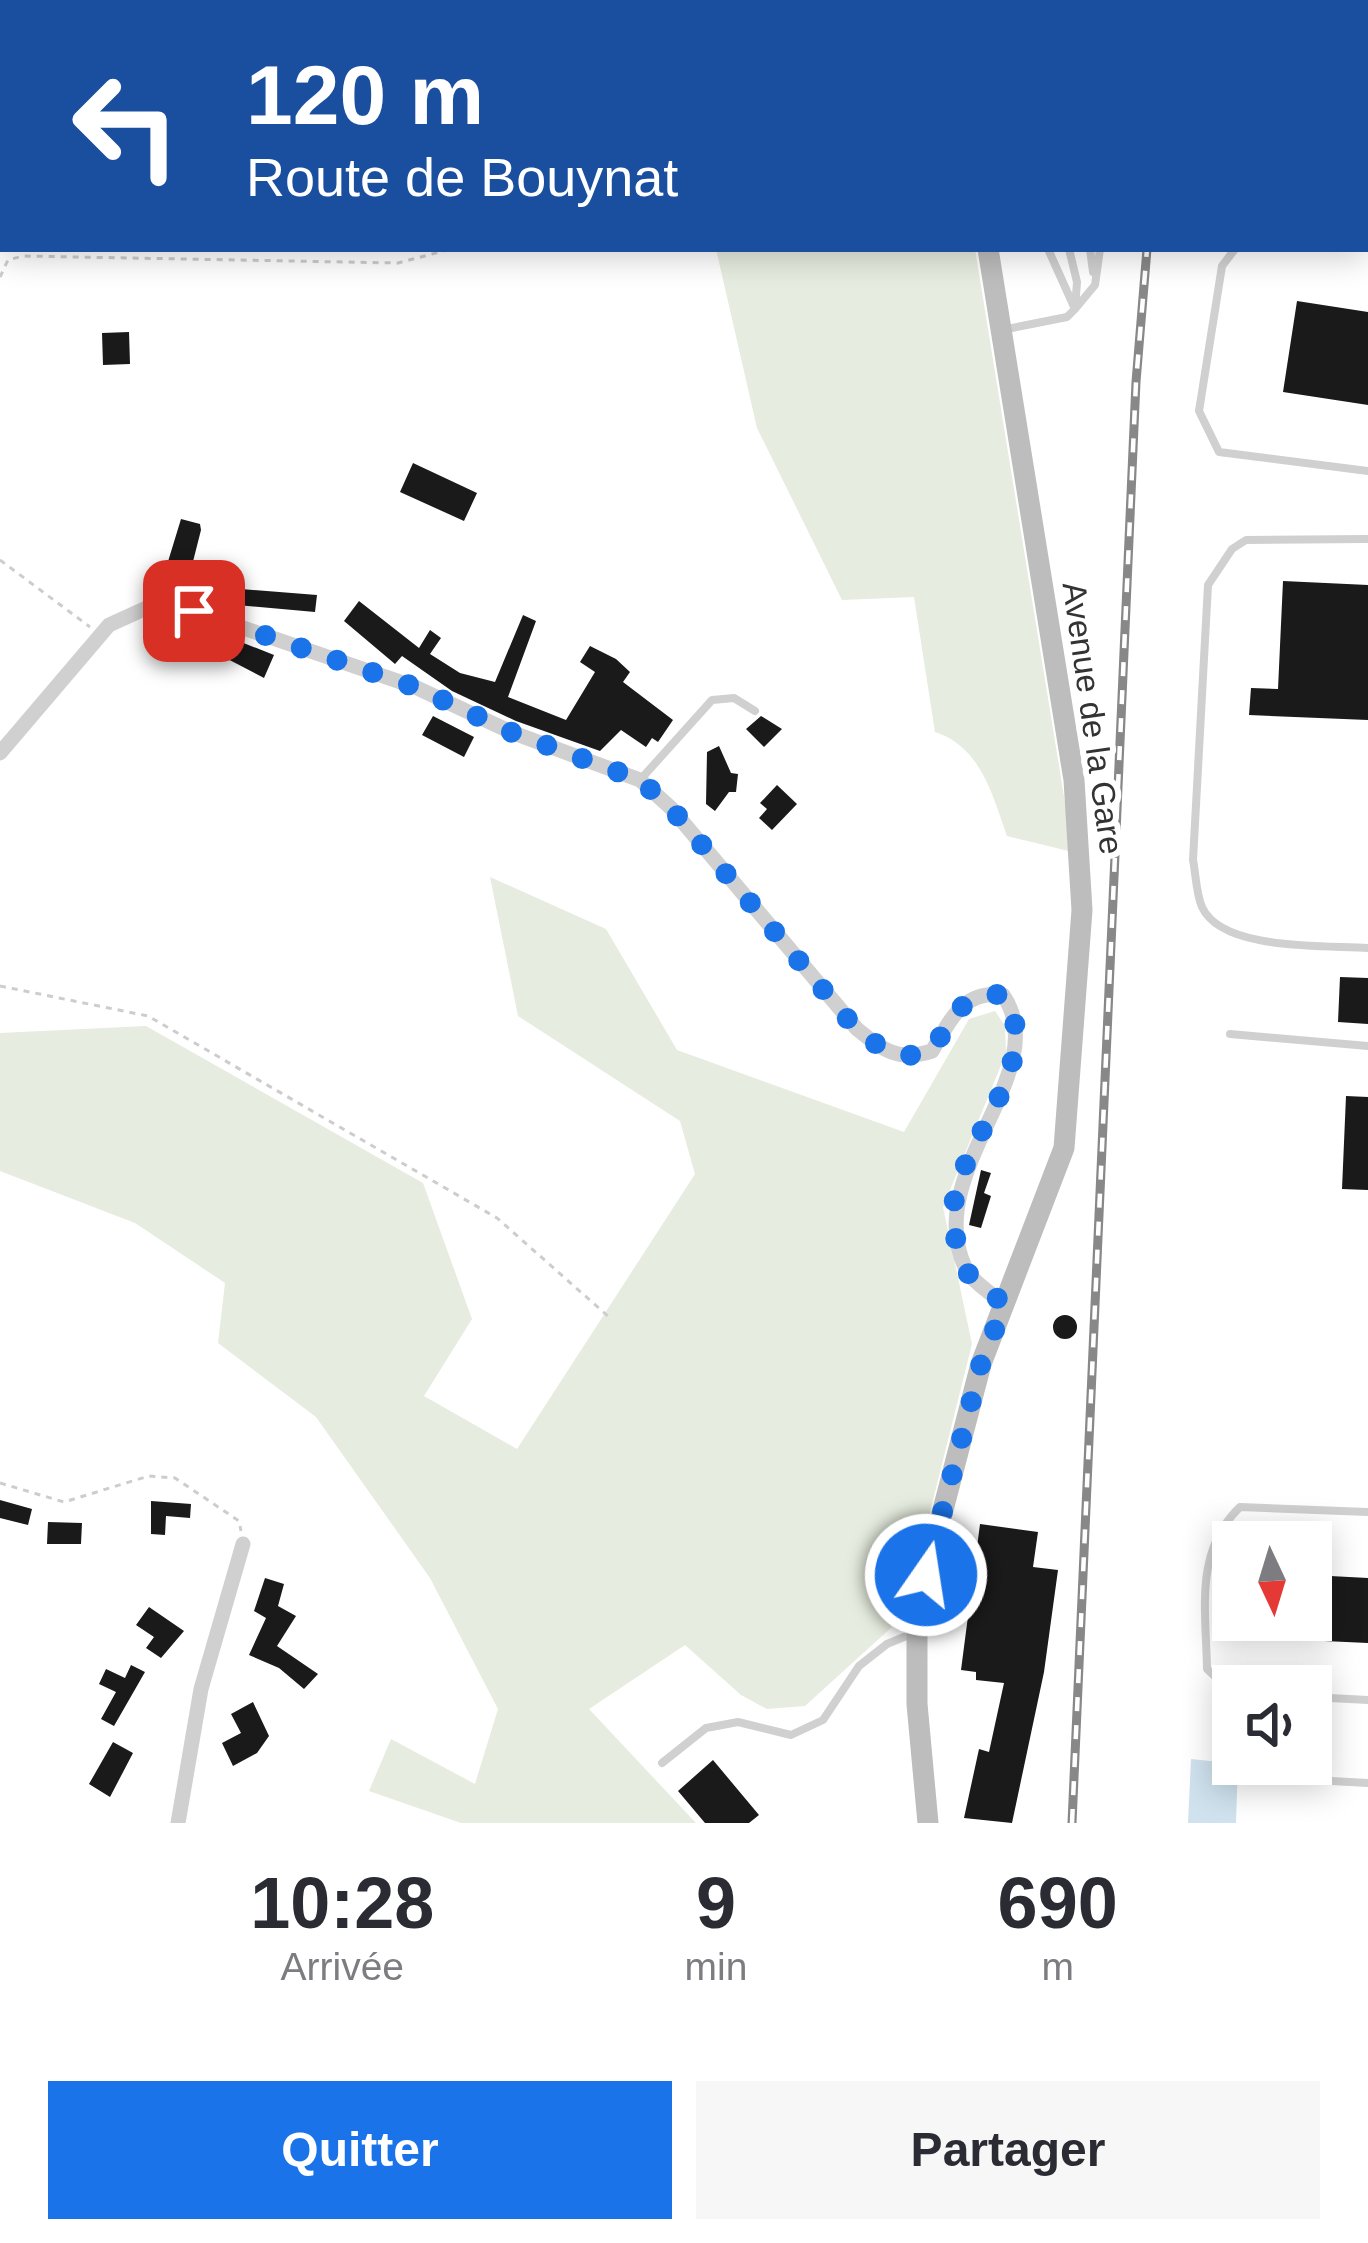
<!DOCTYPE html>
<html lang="fr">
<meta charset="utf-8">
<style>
:root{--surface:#fff;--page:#f7f7f7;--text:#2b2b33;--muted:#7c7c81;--accent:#1a73e8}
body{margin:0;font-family:Arial,sans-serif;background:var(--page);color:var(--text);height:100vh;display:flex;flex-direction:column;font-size:45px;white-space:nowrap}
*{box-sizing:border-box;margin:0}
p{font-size:39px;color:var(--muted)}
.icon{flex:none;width:66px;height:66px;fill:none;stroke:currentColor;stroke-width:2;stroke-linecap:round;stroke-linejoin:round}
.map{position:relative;height:1823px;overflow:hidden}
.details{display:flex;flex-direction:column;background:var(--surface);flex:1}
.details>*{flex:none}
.top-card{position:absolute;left:0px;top:0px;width:1368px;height:252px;box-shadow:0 6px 30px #0003;background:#1a4fa0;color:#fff;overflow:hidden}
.needle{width:78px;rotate:176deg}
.buttons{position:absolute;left:1212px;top:1521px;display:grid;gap:24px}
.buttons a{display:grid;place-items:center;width:120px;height:120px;border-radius:0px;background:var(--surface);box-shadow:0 6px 30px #0003;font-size:60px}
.pin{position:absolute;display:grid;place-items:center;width:102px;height:102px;color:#fff;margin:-51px;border-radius:24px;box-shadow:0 6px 18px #0006}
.me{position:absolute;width:132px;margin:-66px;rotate:13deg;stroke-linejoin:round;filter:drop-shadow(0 0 9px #0008)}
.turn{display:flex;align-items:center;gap:42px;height:252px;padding:0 48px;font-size:54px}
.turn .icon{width:156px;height:156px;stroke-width:2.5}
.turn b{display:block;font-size:84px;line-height:102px}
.eta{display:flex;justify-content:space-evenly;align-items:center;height:204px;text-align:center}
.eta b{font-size:72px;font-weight:600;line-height:84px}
.button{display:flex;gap:24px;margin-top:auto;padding:24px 48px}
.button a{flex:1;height:138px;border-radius:0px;background:var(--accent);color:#fff;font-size:48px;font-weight:600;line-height:138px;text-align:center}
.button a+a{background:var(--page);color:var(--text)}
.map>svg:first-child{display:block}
.green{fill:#e6ecdf}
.water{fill:#cfe2ee}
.building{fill:#1a1a1a}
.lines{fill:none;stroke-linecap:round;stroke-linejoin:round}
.path{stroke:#cdcdcd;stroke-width:3;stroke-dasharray:6 6;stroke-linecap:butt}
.lane{stroke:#d0d0d0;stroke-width:8}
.street{stroke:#d0d0d0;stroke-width:15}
.secondary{stroke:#bdbdbd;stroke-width:21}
.rail-casing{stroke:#888;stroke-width:9}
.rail{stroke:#fff;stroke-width:4.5;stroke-dasharray:14;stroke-linecap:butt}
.route{stroke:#1a73e8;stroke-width:21;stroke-dasharray:0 37.8}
.labels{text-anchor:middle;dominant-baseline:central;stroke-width:12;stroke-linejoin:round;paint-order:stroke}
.street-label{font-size:33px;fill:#333;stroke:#fff}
</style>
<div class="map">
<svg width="1368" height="1823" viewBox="0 0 1368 1823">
<rect width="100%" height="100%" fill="#fff"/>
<!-- green -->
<path class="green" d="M454 0H955L458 3Z
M716 249H975L1073 852 1007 836C992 794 981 747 935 732L914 597 842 600 757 428Z
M490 877 606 929 677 1050 904 1132 969 1019 995 1011 1005 1026 1006 1053 943 1207 972 1344 904 1616 805 1706 767 1709 741 1695 685 1645 589 1709 696 1823H461L369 1791 391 1739 475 1784 498 1709 430 1578 316 1417 218 1343 225 1283 135 1223 0 1171V1033L146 1026 423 1183 472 1319 424 1396 517 1449 695 1174 680 1121 518 1016Z"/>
<!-- water -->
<path class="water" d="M1191 1759 1238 1764 1236 1823H1188Z"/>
<!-- building -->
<path class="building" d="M1297 301 1368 312V405L1283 392Z
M129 332 130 364 103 365 102 333Z
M413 463 477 493 464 521 400 492Z
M181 519 200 524 201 530 184 597 159 591Z
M1283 581 1368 585V720L1249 715 1251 688 1278 689Z
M228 588 317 595 315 612 226 604Z
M359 601 419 648 430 630 441 638 430 654 460 673 495 682 523 615 536 621 508 697 566 720 595 672 580 662 590 646 616 659 630 672 623 682 673 720 658 742 652 738 646 747 621 730 600 751 516 721 452 691 402 656 395 664 344 621Z
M203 627 274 655 264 678 195 642Z
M433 716 474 737 464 757 422 735Z
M761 716 782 729 764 747 746 729Z
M719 746 731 773 738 774 736 792H729L715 811 706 804 707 752Z
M777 785 797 804 772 830 759 818 767 809 760 803Z
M1340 977 1368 978V1024L1338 1022Z
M1346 1096 1368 1097V1190L1342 1189Z
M981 1170 991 1173 984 1193 991 1196 981 1228 969 1225Z
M1053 1327a12 12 0 1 1 24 0a12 12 0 1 1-24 0Z
M0 1500 32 1509 28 1525 0 1518Z
M151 1501 191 1504 190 1518 166 1516 165 1535 151 1534Z
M48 1522 82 1523 81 1544H47Z
M980 1524 1038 1532 1033 1567 1058 1570 1044 1672 1012 1823 964 1818 979 1749 989 1752 1004 1683 976 1680V1672L961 1670Z
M1311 1575 1368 1578V1643L1280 1639 1281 1620H1311Z
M265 1578 284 1584 278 1606 296 1616 277 1646 318 1674 304 1689 279 1668 249 1655 266 1618 254 1611Z
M149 1607 184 1631 161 1658 146 1648 154 1637 136 1625Z
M131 1665 145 1672 114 1726 101 1719 116 1692 99 1684 106 1669 125 1678Z
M253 1702 269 1736 257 1753 233 1766 222 1743 241 1733 231 1714Z
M113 1742 133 1753 110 1797 89 1784Z
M713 1760 759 1815 749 1823H705L678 1791Z"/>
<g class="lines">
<!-- path -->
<path class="path" d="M0 277 8 260 23 256 398 263 451 249
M0 560 90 627
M0 986 148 1016 497 1218 609 1317
M0 1483 64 1502 149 1476 175 1478 239 1521 241 1531"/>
<!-- lane -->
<path class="lane" d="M1071 0 1072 3
M1035 3V0
M1139 3 1140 0
M1365 245 1368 246
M1048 249 1075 309 1095 285 1100 249
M1090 249 1093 272
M1235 249 1222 266 1199 411 1219 452 1368 471
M1002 330 1067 317 1075 309 1077 282 1069 249
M1368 539 1246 540 1232 549 1208 585 1193 860C1196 875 1196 893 1202 907 1222 951 1324 945 1368 948
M640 780 712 700 734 698 755 711
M1230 1034 1368 1046
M1233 1693 1207 1669C1206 1610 1194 1551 1240 1507L1368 1512
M1311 1697 1368 1700
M662 1763 706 1728 738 1722 791 1735 823 1720 859 1666 887 1644 916 1632
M1294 1779 1368 1783"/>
<!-- street -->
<path class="street" d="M0 753 109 625 153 605 194 611 415 687 511 732 640 780 671 808 857 1029C883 1050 898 1062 932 1051 951 1020 962 990 1003 995 1056 1071 921 1172 965 1267 971 1281 992 1294 1005 1305
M178 1823 201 1689 243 1544"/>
<!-- secondary -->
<path class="secondary" d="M969 3V0
M928 1823 917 1704V1631L926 1575 981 1364 1064 1148 1082 910 1074 780 988 249"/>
<defs>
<path id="rail" d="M1194 3 1195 0
M1072 1823 1136 382 1147 249"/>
</defs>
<!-- rail casing -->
<use href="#rail" class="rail-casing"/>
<!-- rail -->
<use href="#rail" class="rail"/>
</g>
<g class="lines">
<!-- route -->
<path class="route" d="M194 611 415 687 511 732 640 780 671 808 856 1029C883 1050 898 1062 932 1051 951 1020 962 990 1003 995 1048 1059 960 1142 954 1203 952 1222 956 1249 964 1267 971 1281 992 1294 1005 1304L981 1364 926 1575"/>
</g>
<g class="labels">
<!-- street labels -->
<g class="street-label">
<text transform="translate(1093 718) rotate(82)">Avenue de la Gare</text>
</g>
</g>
</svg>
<div class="buttons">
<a><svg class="needle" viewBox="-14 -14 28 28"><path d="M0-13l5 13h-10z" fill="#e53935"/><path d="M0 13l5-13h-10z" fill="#7c7c81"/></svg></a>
<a><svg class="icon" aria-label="sound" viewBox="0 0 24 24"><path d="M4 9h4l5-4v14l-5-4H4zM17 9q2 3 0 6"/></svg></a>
</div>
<div class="pin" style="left:194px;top:611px;background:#d93025"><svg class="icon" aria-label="arrive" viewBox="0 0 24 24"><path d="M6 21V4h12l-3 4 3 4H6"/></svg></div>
<svg class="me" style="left:926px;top:1575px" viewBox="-20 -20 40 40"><circle r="17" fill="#1a73e8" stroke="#fff" stroke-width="3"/><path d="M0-11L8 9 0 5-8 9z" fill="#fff"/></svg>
<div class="top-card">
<div class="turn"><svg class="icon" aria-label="left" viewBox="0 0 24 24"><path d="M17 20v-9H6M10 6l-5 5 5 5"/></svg><div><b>120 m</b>Route de Bouynat</div></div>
</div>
</div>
<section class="details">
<div class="eta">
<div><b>10:28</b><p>Arrivée</p></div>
<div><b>9</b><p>min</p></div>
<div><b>690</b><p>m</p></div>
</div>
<div class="button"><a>Quitter</a><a>Partager</a></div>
</section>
